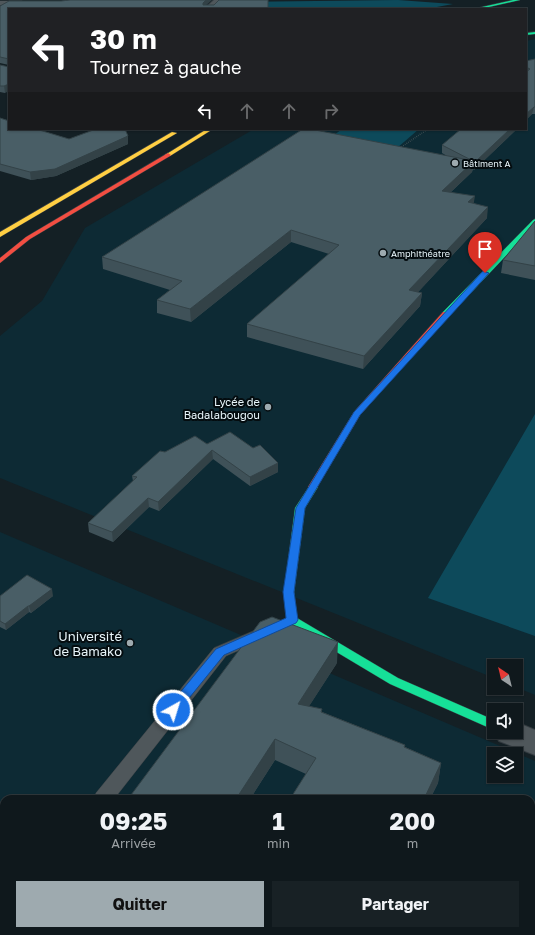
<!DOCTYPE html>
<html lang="fr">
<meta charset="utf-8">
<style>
:root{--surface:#0f181c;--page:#182125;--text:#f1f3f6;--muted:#9ba0a3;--line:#2f373b;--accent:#9eaaaf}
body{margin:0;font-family:"Golos Text",sans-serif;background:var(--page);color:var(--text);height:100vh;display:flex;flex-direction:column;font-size:15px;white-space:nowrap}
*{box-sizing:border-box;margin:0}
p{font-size:13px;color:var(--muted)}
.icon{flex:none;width:22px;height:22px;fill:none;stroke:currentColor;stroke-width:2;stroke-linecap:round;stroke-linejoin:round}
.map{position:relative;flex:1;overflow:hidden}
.drawer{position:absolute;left:0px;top:795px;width:535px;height:140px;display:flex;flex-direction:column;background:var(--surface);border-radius:12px 12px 0 0;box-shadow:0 1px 3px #0004,0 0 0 1px var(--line)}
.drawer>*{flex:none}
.banner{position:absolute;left:8px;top:8px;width:519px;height:122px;border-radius:0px;box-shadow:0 1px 3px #0004,0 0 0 1px var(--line);background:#202124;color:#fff;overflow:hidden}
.needle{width:26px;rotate:325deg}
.controls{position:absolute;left:487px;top:659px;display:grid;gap:8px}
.controls a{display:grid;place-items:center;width:36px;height:36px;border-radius:0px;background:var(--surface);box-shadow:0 1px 3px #0004,0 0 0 1px var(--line);font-size:20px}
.pin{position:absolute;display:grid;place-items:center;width:34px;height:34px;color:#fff;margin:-41px -17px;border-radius:50% 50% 50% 0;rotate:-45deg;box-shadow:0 0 4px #0007}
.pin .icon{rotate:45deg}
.me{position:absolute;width:44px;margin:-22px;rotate:39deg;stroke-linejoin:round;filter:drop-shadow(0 0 3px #0008)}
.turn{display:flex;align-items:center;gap:14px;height:84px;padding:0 16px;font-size:18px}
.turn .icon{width:52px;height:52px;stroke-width:2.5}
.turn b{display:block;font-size:28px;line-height:34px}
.lanes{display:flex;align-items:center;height:38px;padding:0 16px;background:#0003;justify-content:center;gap:20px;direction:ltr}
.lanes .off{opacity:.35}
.eta{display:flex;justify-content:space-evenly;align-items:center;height:68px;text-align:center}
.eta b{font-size:24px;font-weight:700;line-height:28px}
.action{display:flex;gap:8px;margin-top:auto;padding:8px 16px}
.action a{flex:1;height:46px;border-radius:0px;background:var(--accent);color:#111;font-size:16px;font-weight:700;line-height:46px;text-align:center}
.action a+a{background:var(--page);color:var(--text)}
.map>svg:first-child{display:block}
.built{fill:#0d2a34;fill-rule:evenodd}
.green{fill:#0d4a5b}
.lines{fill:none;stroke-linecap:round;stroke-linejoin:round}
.lane-casing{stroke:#343c41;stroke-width:1}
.street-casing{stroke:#343c41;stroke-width:2}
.fast-casing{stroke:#343c41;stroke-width:1}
.slow-casing{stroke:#343c41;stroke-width:1}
.jam-casing{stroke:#343c41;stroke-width:1}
.path{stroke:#535c5f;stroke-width:1.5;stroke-dasharray:0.5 1.5;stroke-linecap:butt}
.lane{fill:#4f575b;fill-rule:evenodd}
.street{fill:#4f575b;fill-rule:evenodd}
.fast{fill:#16e098;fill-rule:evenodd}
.slow{fill:#ffcf43;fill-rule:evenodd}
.jam{fill:#f24e42;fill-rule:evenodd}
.wall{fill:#3f5158}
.shaded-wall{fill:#334247}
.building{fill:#495e66;stroke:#334247}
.route{fill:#1a73e8;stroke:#114b97}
.poi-dot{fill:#9eaaaf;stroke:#040c0f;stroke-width:1.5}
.labels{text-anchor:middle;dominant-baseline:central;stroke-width:4;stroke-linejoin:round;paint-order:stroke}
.far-poi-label{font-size:9px;fill:#e8f5fa;stroke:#040c0f;text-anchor:start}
.poi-label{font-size:11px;fill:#e8f5fa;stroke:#040c0f;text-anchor:end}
.near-poi-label{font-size:13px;fill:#e8f5fa;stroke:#040c0f;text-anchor:end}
</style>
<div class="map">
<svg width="535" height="935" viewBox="0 0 535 935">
<rect width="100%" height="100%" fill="#142025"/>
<!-- built -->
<path class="built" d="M535 39V695L516 687V666H494V678L0 478V336L42 301 85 228 254 129H526V41Z
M0 532 535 761V935H0ZM494 754H516V776H494ZM4 799H531V931H4Z"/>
<!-- green -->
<path class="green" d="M398 0 453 4 426 9H216L222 2Z
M342 129H419L397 148 333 136Z
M535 414V636L428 598Z"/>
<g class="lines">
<defs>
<path id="lane" d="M0 1H22L25 3 22 5H0Z
M263 627 269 629 271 633 269 637 226 656 114 799H94L96 793 214 648Z
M4 916V931H12L10 935H0V918Z"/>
<path id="street" d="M214 0H223L213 9H204Z
M516 722 535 730V755L499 741 494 732H516Z"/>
<path id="fast" d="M513 0H520L480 9H473Z
M535 32V34L526 35V33Z
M535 219V225L449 316H443V312L533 220Z
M313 484 318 487 305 508 294 592 297 618 398 678 494 720V730L390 684 288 623 287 620 284 592 295 508 310 485Z"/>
<path id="slow" d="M207 129H213L170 156 165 155Z
M172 132 177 133 0 237V232Z"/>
<path id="jam" d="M168 153 171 155 170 156 30 239 0 263V258L26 237Z
M443 312H449L450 314 360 415 316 489H310L308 487 354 412Z"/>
</defs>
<!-- lane casing -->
<use href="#lane" class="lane-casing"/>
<!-- street casing -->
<use href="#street" class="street-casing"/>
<!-- fast casing -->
<use href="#fast" class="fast-casing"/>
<!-- slow casing -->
<use href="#slow" class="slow-casing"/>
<!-- jam casing -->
<use href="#jam" class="jam-casing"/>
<!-- path -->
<path class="path" d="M400 148 428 129"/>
<!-- lane -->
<use href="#lane" class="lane"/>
<!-- street -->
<use href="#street" class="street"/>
<!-- fast -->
<use href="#fast" class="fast"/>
<!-- slow -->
<use href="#slow" class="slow"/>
<!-- jam -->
<use href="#jam" class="jam"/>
</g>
<!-- wall -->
<path class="wall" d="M206 5 9 65 0 63V6Z
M535 59V114H532L526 120V61Z
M0 65 9 67 5 93 0 92Z
M0 118 69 139 128 144 56 176 31 180 0 171Z
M517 129 474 170 473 169 472 172 451 192 474 203 487 218 418 292 422 293 420 306 363 369 247 337V324L329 254 291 242 191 322 157 313V300L170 290 103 269 102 257 447 156 442 153V145Z
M535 221V280L501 273 503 260Z
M207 444 253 448 278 463V472L250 486 213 459 159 511 149 507 113 542 89 532 88 523 133 481 132 476 165 452Z
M0 596H53L31 613 29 612 6 630 0 627Z
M337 663 309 706 322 709V712L405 745V747L441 763 438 783 430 799H290L306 774 275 760 250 799H128Z"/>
<!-- shaded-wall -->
<path class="shaded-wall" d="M206 0H212L203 8V3Z
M9 84V91L5 93 4 86Z
M534 107 532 114 526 120V114Z
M510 129H517L474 170 475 162Z
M128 136V144L56 176 31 180 30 172Z
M474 161 472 172 440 202 442 191Z
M475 196 473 207 468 202Z
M488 207 487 218 408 303 409 290Z
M291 230V242L191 322 190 309Z
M422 293 420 306 363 369 364 356Z
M212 450 213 459 159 511 158 502Z
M278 463V472L250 486V477Z
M148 498 149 507 113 542 112 532Z
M52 589 53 596 31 613 29 606Z
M28 606 29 612 6 630 5 624Z
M338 642 337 663 297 725 298 704Z
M275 739V760L250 799H236Z
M441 763 438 783 430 799H424Z
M150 931H165L163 935H147Z
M358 931H366L364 935H356Z"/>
<!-- building -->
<path class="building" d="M70 0H206L203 3V5H214L219 0H268V9H9V59L0 57V6L9 1H61Z
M535 59V107H534L526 114V72L530 69 526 67V61Z
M0 65 9 67V84L4 86H0Z
M0 118 9 121V129H36L69 139 96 129H125L128 136 55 169 30 172 0 164Z
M303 129H310L474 161 442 191 475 196 468 202 488 207 409 290 422 293 364 356 247 324 339 245 291 230 190 309 157 300 182 281 102 257Z
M461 129H510L475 162 442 145Z
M535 221V266L503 260Z
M230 432 253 448 260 445 278 463 250 477 212 450 158 502 148 498 112 532 88 523 137 477 132 476 160 451 165 452 195 436 207 444Z
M27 575 52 589 29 606H28L5 624 0 621V596Z
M272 617 338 642 298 704 322 709 321 712 405 745 404 747 441 763 424 799H290L316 758 275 739 236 799H128L260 622Z
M29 931H150L147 935H26Z
M207 931H358L356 935H205Z"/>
<!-- route -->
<path class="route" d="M483 271 489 273 360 415 305 508 294 592 298 620 296 623 224 655 177 713 173 715 169 713 167 710 169 706 216 649 286 618 283 592 296 508 354 412Z"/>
<!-- markers -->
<g class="poi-dot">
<circle cx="455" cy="163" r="4"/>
<circle cx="383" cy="253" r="4"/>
<circle cx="268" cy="407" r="4"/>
<circle cx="130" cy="643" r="4"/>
</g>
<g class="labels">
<!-- far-poi labels -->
<g class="far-poi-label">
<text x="463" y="163">Bâtiment A</text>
<text x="391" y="253">Amphithéatre</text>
</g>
<!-- poi labels -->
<g class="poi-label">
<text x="260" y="401">Lycée de<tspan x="260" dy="13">Badalabougou</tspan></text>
</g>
<!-- near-poi labels -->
<g class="near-poi-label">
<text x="122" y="636">Université<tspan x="122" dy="15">de Bamako</tspan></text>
</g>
</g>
</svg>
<div class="controls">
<a><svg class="needle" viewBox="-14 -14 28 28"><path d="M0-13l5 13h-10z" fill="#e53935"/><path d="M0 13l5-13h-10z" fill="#9ba0a3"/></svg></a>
<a><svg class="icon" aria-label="sound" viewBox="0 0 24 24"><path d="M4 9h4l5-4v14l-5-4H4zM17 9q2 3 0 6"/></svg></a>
<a><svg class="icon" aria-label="layers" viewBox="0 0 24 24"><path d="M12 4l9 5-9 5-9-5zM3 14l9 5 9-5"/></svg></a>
</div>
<div class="pin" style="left:485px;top:273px;background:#d93025"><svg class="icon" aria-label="arrive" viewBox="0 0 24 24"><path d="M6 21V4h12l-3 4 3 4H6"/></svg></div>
<svg class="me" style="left:173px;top:710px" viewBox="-20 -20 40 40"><circle r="17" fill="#1a73e8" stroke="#fff" stroke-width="3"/><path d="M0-11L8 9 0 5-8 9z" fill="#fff"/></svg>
<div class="banner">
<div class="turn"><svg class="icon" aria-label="left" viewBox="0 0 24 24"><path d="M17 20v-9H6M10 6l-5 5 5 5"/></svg><div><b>30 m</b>Tournez à gauche</div></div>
<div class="lanes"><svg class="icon" aria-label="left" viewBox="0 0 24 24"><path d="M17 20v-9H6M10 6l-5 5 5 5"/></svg><svg class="icon off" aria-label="ahead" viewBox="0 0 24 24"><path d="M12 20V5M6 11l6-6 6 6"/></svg><svg class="icon off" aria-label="ahead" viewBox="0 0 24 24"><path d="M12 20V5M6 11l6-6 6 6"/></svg><svg class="icon off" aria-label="right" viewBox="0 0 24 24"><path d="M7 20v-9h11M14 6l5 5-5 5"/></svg></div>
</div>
<section class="drawer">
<div class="eta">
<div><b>09:25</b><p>Arrivée</p></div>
<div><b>1</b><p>min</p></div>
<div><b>200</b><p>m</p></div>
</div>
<div class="action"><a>Quitter</a><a>Partager</a></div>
</section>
</div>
